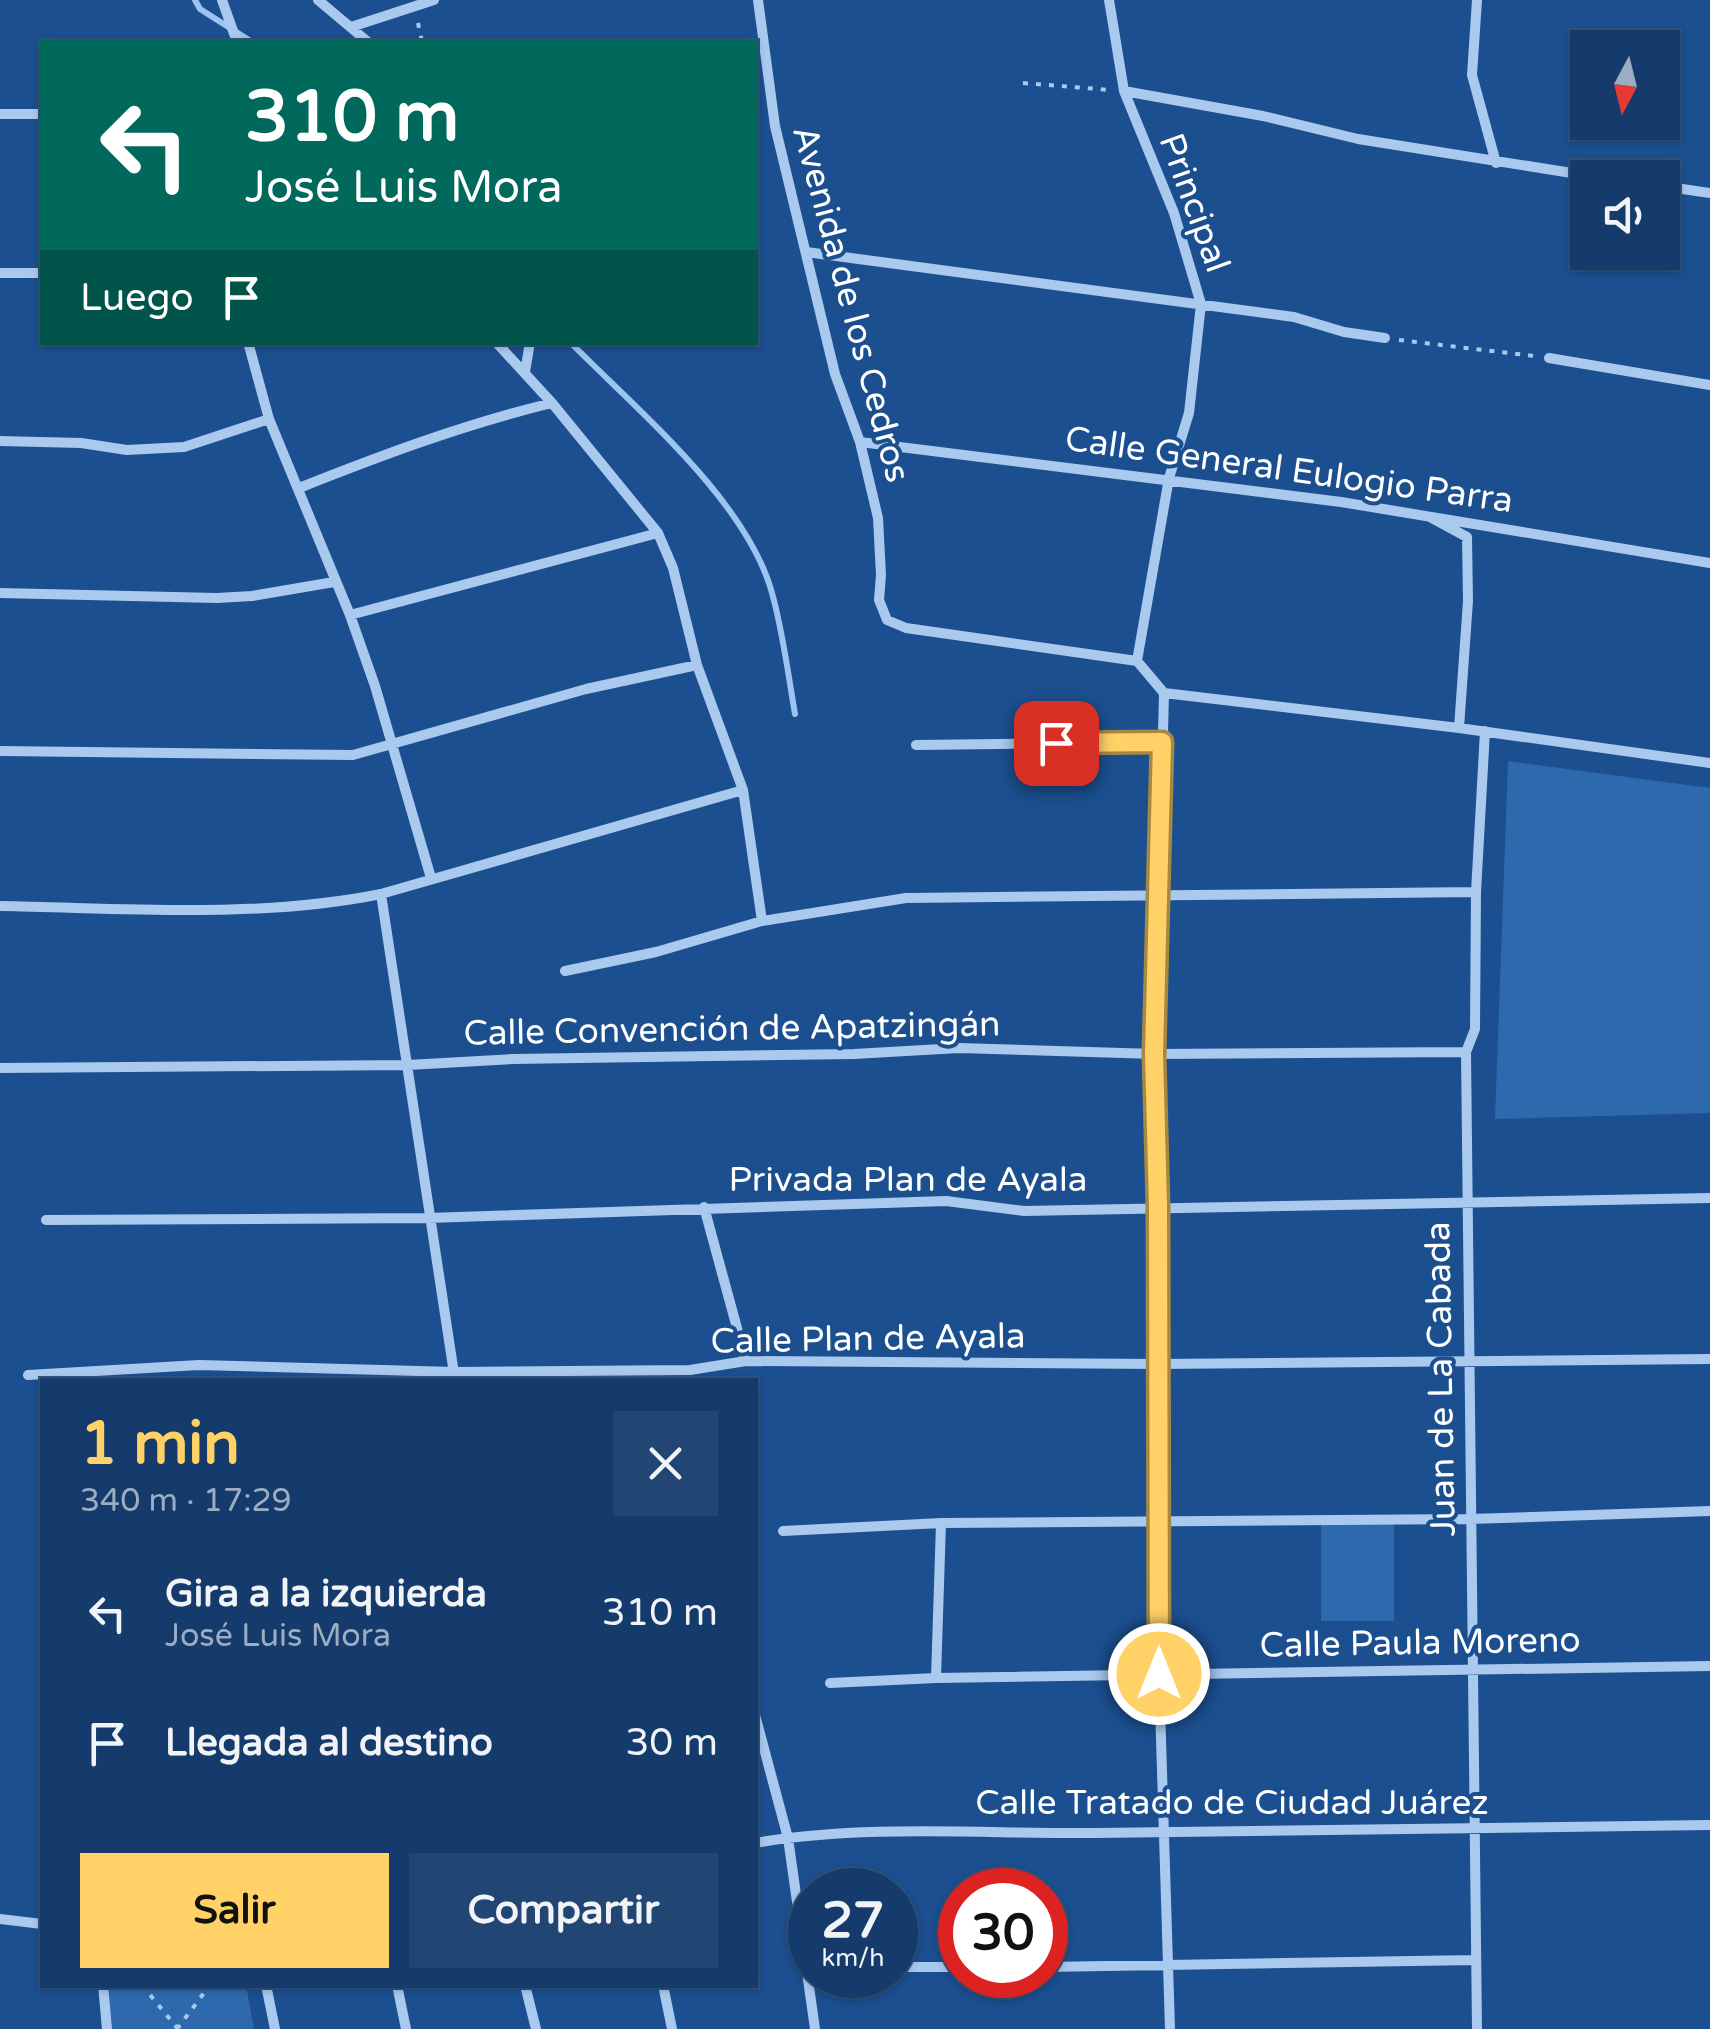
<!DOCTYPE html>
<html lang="es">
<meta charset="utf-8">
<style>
:root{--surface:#143b6b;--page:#214673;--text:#f1f3f6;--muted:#9dadc1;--line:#33557e;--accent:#ffd166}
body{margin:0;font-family:"Varela Round",sans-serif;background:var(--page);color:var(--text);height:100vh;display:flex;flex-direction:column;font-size:38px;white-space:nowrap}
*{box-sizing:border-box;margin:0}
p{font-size:32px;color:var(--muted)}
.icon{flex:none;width:55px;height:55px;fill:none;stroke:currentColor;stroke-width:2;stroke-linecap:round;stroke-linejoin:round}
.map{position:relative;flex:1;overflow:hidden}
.panel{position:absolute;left:40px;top:1378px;width:718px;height:610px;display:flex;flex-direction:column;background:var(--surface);border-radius:0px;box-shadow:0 2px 8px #0004,0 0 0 2px var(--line)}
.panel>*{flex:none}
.hud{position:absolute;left:40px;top:40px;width:718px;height:305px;border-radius:0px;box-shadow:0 2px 8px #0004,0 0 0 2px var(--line);background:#00695c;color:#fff;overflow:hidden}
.needle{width:65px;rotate:187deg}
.controls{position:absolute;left:1570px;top:30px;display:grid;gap:20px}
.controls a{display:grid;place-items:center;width:110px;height:110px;border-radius:0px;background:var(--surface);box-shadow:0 2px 8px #0004,0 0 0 2px var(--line);font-size:50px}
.speed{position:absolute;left:788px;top:1868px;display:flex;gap:20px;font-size:50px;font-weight:700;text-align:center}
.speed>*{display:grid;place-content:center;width:130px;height:130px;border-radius:50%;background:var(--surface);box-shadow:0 2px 8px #0004,0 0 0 2px var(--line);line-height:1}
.speed small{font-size:25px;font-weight:400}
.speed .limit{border:15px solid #d22;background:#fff;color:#111}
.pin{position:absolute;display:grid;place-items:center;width:85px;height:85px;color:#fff;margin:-42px;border-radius:20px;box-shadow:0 5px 15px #0006}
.me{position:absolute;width:110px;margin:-55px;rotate:0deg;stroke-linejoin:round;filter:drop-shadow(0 0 8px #0008)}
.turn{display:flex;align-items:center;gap:35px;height:210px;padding:0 40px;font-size:45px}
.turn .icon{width:130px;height:130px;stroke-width:2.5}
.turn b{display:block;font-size:70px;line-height:85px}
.then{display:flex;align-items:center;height:95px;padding:0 40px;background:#0003;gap:20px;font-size:38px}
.round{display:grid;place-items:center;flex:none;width:105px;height:105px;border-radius:0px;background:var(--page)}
.overview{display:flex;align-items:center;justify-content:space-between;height:170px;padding:0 40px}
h1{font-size:60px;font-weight:700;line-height:75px;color:var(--accent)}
.primary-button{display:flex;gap:20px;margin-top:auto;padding:20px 40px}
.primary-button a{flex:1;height:115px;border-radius:0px;background:var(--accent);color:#111;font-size:40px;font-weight:700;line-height:115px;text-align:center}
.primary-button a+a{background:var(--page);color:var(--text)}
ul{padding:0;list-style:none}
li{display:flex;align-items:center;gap:30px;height:130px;padding:0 40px}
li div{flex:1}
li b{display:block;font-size:38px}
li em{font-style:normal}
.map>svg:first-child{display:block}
.green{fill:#2e69ad}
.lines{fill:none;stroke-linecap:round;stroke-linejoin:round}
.stream{stroke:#9cc4f0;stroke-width:6}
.path{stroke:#a9c9ee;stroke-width:4;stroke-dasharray:5 8;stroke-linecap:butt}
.street{stroke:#a9c9ee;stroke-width:10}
.route-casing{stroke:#a68842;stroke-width:25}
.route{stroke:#ffd166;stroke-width:18}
.labels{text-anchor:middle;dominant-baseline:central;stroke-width:8;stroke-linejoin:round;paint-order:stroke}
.street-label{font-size:35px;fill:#fff;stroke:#1b4f8f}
</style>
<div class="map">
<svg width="1710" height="2029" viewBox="0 0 1710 2029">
<rect width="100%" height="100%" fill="#1b4f8f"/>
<!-- green -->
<path class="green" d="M1508 761 1710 788V1113L1495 1119Z
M1321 1522H1394V1621H1321Z
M103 1985H246L254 2029H108Z"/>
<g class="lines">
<!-- stream -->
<path class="stream" d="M195 0 200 9 252 42
M570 342C636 409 747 501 772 593 783 632 788 674 795 714"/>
<!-- path -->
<path class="path" d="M418 23 422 42
M1023 83 1110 90
M1399 340 1534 356
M142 1985 178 2029
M177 2029 210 1985"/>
<!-- street -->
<path class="street" d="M222 0 237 42
M318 0 368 42
M758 0 775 126 835 374 860 442 878 518 881 575 879 600 887 620 906 628 1137 661
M1109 0 1124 91 1174 213 1201 304 1189 413 1169 478 1137 661
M1477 0 1472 75 1496 163
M351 27 434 0
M1124 91 1263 116 1358 139 1603 178
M0 114H42
M1662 186 1710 193
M806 252 1294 317 1344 332 1385 338
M0 273H42
M248 342 269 419 350 615 375 686 431 878
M496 342 552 403 658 533 673 568 697 665 743 790 762 921
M1549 358 1710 385
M525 372 530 342
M0 441 81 443 127 450 184 447 269 419
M860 442 1341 502 1710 563
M299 488C382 455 465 424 552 403
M1430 517 1467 537 1468 601 1459 728
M0 593 217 598 252 596 334 582
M350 615 658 533
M1137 661 1164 693 1155 1054 1158 1207 1159 1674 1170 2029
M1164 693 1459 728 1710 763
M916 745 1161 742
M0 751 353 755 586 689 697 665
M381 894 455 1380
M0 906C126 908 257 919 381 894L743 790
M565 971 656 952 762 921 906 898 1476 892
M0 1068 408 1065 513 1059 854 1054 959 1048 1155 1054 1466 1052
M704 1207 746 1361
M46 1220 428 1218 946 1201 1024 1211 1710 1198
M28 1375 199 1365 455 1372 690 1370 746 1361 1159 1364 1710 1359
M783 1531 941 1523 1470 1519 1710 1511
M936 1678 941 1523
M830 1683 936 1678 1710 1666
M755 1715 788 1838 815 2029
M755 1843C867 1824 983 1834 1096 1833 1300 1830 1505 1828 1710 1825
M0 1919 42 1924
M899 1967H960
M1045 1967 1476 1960
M103 1985 107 2029
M266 1985 275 2029
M397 1985 406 2029
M525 1985 536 2029
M663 1985 672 2029
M1477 2029 1466 1052 1475 1029 1476 892 1485 731"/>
</g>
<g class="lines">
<defs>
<path id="route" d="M1056 743 1162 742 1154 1054 1158 1207 1159 1674"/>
</defs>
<!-- route casing -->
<use href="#route" class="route-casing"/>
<!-- route -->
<use href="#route" class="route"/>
</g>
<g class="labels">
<!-- street labels -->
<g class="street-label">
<text transform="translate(1194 203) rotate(70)">Principal</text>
<text transform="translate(851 304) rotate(75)">Avenida de los Cedros</text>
<text transform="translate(1289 470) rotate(8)">Calle General Eulogio Parra</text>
<text transform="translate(732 1029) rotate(-1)">Calle Convención de Apatzingán</text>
<text x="908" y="1180">Privada Plan de Ayala</text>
<text transform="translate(868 1339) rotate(-1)">Calle Plan de Ayala</text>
<text transform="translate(1441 1379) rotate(-91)">Juan de La Cabada</text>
<text transform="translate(1420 1643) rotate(-1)">Calle Paula Moreno</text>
<text x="1232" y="1803">Calle Tratado de Ciudad Juárez</text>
</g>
</g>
</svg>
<div class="controls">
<a><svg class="needle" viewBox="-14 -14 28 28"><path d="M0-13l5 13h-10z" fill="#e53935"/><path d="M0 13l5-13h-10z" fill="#9dadc1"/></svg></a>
<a><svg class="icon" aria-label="sound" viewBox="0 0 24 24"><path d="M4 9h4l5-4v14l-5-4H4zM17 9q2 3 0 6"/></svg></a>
</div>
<div class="speed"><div>27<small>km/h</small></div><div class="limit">30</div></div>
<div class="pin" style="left:1056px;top:743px;background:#d93025"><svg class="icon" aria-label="arrive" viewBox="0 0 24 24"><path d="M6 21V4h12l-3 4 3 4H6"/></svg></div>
<svg class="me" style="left:1159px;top:1674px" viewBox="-20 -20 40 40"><circle r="17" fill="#ffd166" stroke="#fff" stroke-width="3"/><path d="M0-11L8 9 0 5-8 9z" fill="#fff"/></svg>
<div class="hud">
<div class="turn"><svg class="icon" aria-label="left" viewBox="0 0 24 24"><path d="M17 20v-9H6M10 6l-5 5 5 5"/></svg><div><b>310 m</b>José Luis Mora</div></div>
<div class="then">Luego<svg class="icon" aria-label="arrive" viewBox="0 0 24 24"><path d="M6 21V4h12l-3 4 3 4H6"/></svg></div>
</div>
<section class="panel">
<div class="overview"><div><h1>1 min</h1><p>340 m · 17:29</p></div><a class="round"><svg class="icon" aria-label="close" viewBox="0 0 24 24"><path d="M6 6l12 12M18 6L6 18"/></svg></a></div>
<ul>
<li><svg class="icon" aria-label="left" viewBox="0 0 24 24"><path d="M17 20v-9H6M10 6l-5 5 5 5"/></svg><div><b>Gira a la izquierda</b><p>José Luis Mora</p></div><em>310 m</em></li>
<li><svg class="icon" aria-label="arrive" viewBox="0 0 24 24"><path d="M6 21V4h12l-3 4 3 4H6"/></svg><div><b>Llegada al destino</b></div><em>30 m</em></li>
</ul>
<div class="primary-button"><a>Salir</a><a>Compartir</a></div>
</section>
</div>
